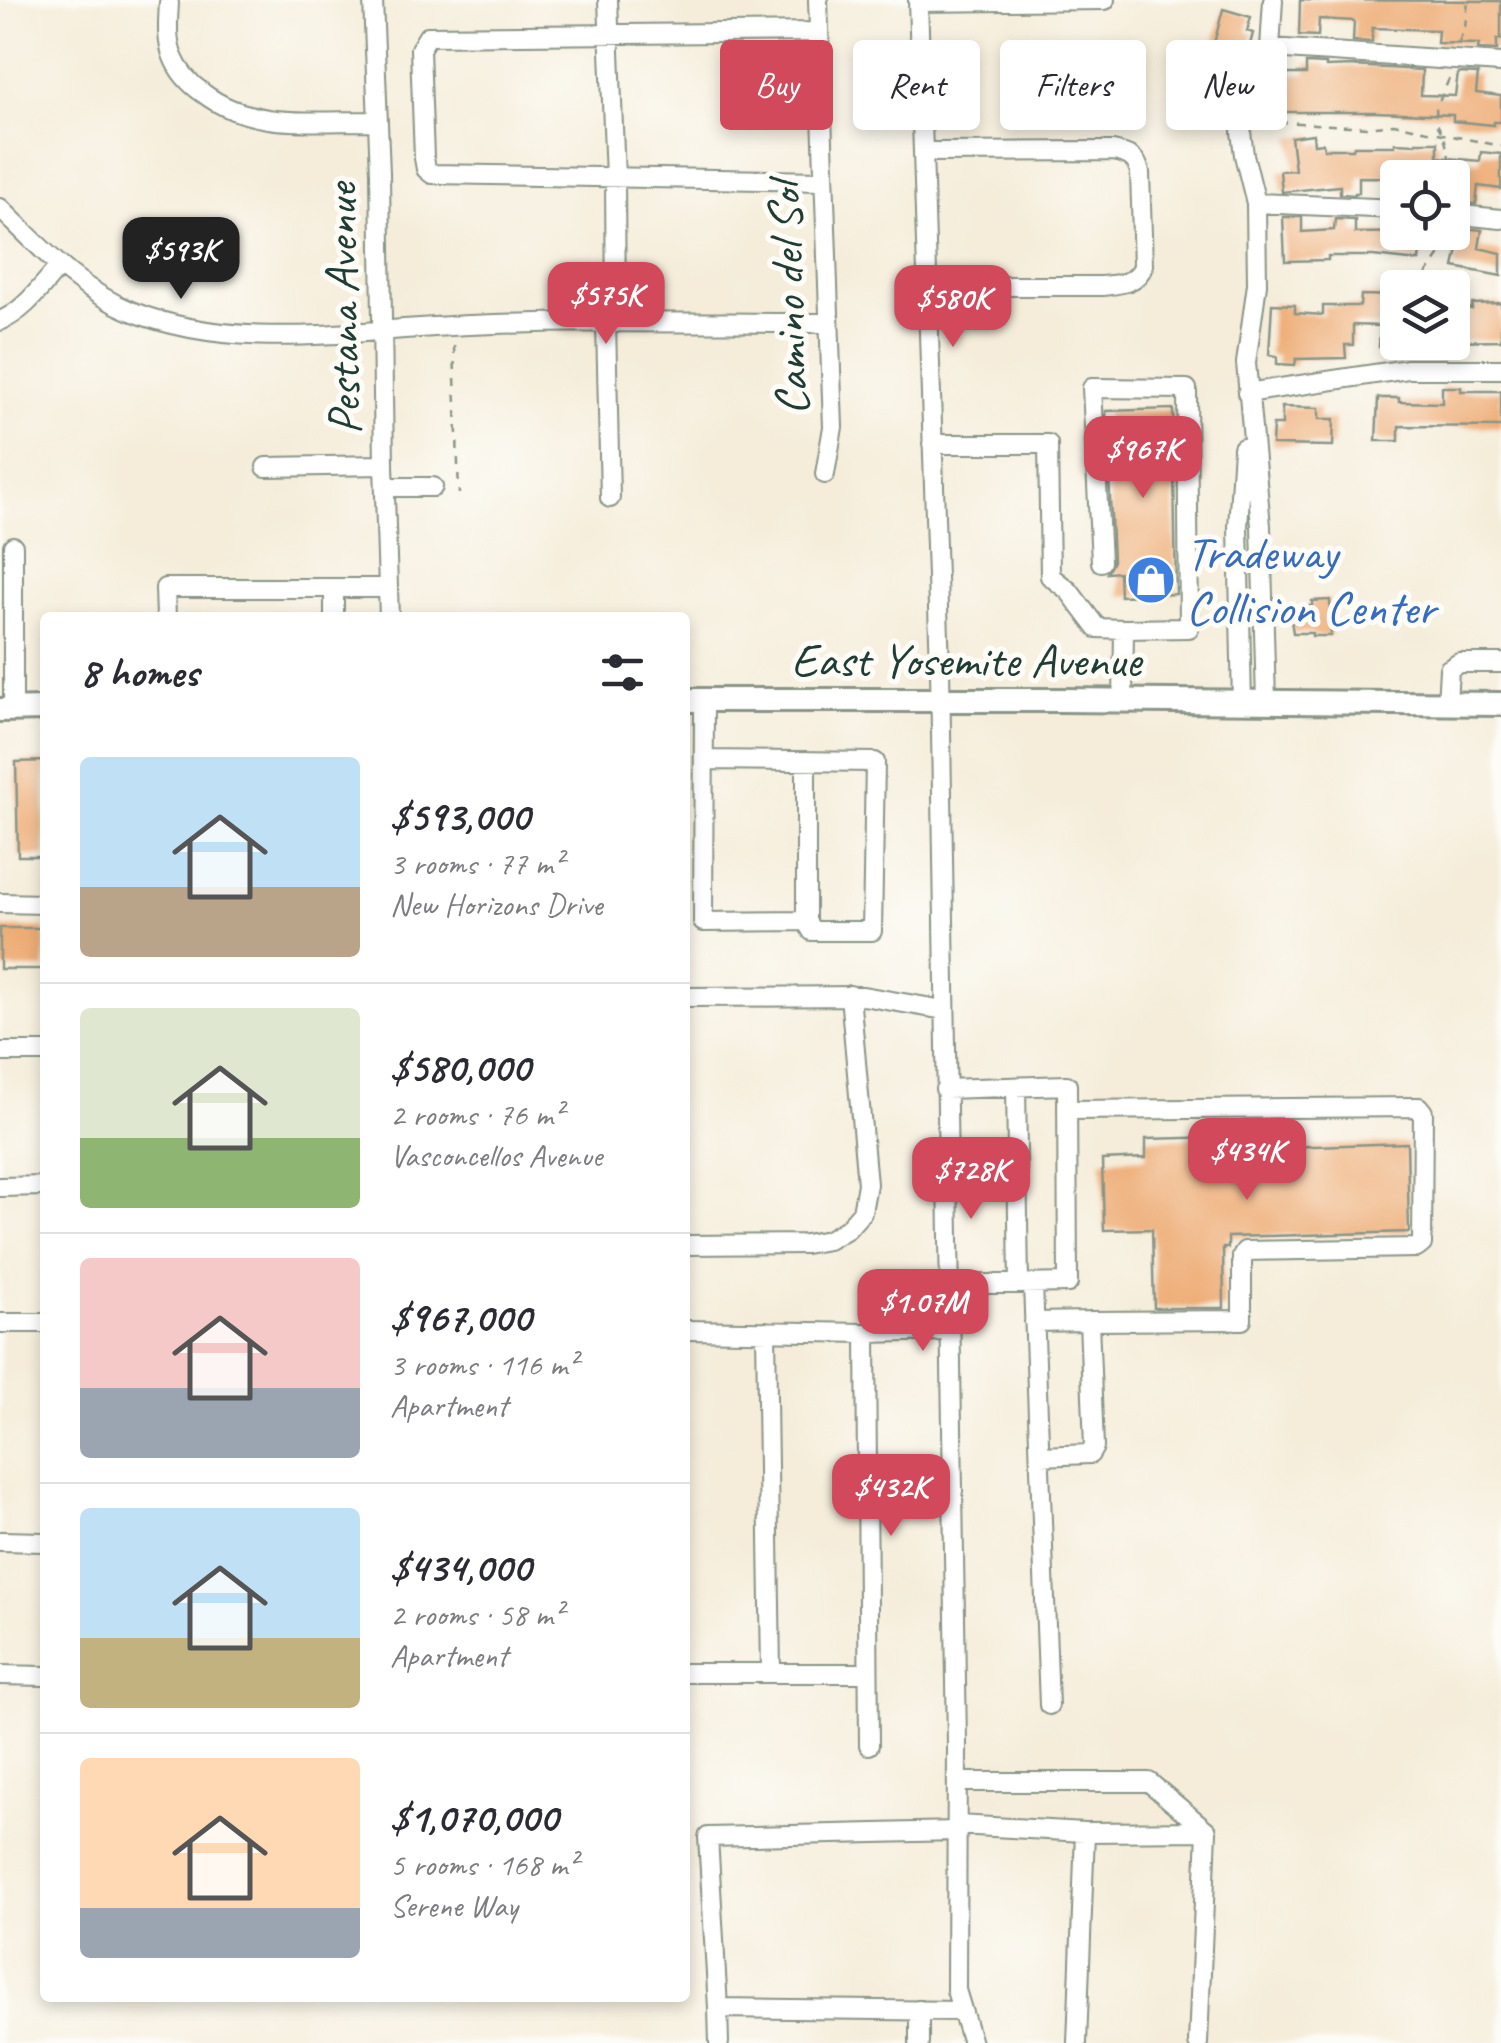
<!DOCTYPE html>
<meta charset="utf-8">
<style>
:root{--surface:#fff;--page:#f2f2f3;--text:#2b2b33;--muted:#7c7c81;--line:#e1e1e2;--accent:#d1495b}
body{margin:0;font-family:Caveat,sans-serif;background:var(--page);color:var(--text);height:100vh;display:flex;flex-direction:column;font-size:38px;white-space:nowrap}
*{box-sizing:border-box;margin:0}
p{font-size:32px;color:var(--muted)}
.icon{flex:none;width:55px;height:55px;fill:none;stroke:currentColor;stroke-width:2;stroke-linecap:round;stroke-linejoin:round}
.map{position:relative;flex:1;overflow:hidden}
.panel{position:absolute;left:40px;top:612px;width:650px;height:1390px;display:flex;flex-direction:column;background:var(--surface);border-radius:10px;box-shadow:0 5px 15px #0003}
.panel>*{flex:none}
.guide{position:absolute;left:720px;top:40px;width:630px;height:90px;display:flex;gap:20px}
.fabs{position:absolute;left:1380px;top:160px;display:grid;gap:20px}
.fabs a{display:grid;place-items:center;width:90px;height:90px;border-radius:10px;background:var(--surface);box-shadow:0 5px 15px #0003;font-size:50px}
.price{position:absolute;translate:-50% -85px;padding:0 22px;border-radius:20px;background:var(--accent);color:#fff;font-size:32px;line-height:65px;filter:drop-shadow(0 2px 5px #0008)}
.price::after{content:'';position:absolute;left:50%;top:60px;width:30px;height:22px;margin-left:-15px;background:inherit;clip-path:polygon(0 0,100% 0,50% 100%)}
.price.on{background:#222;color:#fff}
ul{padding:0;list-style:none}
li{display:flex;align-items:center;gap:30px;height:250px;padding:0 40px}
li+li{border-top:2px solid var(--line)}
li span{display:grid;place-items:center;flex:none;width:280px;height:200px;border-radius:10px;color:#555}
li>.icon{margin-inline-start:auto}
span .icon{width:120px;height:120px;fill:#fffc;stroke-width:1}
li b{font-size:42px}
h2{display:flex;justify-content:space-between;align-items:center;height:120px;padding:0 40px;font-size:42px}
.tag{padding:0 35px;border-radius:10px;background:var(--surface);box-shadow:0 5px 15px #0003;font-size:35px;line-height:90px}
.tag.on{background:var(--accent);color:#fff}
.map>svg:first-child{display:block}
</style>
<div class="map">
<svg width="1501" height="2043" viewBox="0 0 1501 2043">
<rect width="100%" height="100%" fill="#fdfcf7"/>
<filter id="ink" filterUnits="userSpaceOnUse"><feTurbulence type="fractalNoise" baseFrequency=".01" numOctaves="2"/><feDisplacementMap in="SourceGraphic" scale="20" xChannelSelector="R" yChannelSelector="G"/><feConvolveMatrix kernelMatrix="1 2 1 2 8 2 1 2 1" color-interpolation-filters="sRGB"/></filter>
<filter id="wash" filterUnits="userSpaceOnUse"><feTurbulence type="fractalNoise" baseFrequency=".0048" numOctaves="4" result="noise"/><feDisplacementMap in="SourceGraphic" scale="40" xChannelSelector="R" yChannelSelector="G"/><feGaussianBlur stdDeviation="2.25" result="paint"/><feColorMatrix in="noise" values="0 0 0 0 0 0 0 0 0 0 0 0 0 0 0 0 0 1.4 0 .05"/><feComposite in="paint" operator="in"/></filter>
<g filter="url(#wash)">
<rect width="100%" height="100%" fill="#f5edda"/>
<g id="blocks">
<!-- building -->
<path fill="#eeac74" d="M1300 0 1501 1V39H1497V50L1478 49 1479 44 1437 43 1438 30 1372 28V42L1353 41 1354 21 1319 19 1318 36 1299 35Z
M1223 9 1251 17 1247 31 1253 33 1242 76 1220 70 1224 54 1212 51Z
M1306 63 1326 64V67L1353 66 1422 70 1421 95 1455 96 1458 73 1478 74 1476 93 1501 96V122H1494V125L1453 121V115L1375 112H1275V80H1287V74H1306Z
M1313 134 1314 144 1323 143 1324 149H1353L1354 146H1395V143L1416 144V142H1438V157L1480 161 1481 152 1501 154V189L1478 186 1476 204 1455 202 1457 178 1359 177V193H1355V195L1340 194V186L1282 192 1280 171 1295 170 1291 137Z
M1283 217H1302V232L1334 230 1335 219 1355 220V233L1422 232 1419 261 1373 256H1328V260L1285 261Z
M1463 228 1482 230 1479 248 1501 253V276L1454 267Z
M1361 295 1398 296V347H1379L1380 326 1353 325V345H1345L1346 358 1296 359 1295 365 1277 364V356L1269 355 1272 304 1295 305V313L1323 315V306H1360Z
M1501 303V340L1452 341V306L1472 309V304Z
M1442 387H1461V391H1501V427L1399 426V441H1376L1378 398H1399V402L1442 403Z
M1282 407 1319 408V419H1334L1333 446 1272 445 1273 425H1282Z
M1173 409 1176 594 1120 596 1119 572 1107 573 1113 561 1106 411Z
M1330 600 1331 636H1312V633H1293L1289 607 1312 606V601Z
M45 761V856H18L16 762Z
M0 928H45V969H0Z
M1223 1137V1149L1407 1143 1409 1232 1228 1237V1248H1223L1224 1308H1154L1152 1229 1104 1230 1102 1160 1146 1158V1139Z"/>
</g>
</g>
<g filter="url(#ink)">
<use href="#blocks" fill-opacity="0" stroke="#8a9587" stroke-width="2.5"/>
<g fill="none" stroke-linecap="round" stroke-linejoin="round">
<!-- minor casing -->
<g stroke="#8a9587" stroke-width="22">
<path id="minor" d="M373 0 380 173 384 465 389 618
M608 0 615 178 616 323
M818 0 833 427 825 474
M918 0 940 668 957 1744 956 1990 972 2043
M918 2 1105 0
M169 3C168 21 166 40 173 57 179 72 190 84 203 93 252 131 318 120 377 121
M819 32 428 36 420 49 424 158 426 169 432 174 824 181
M1270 48 1501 63
M924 152 1113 151C1128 154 1137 157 1140 173L1143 266C1137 284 1119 284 1102 286H927
M1256 203 1398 209
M0 208C40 247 78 290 131 311 238 354 359 329 470 325 589 320 709 323 828 323
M1452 214 1501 219
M0 321C25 311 42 285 60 266
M606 323 610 498
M1247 393 1408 369H1501
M932 444H1048L1050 576 1069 591 1097 628 1124 629 1123 701
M266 467 384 465
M385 487H433
M13 546V710
M1101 562 1092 388 1187 389 1189 628 1124 629
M166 618 165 588H388
M334 618V588
M704 700 703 922 806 921V761
M1266 702 1261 526 1246 363 1257 284 1256 203 1244 155 1241 132 1251 92 1270 48 1273 0
M1242 703 1238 527 1243 448
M1447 704 1449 669 1459 663H1501
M704 760 875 762 872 931H812L806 921
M0 903 45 904
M685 997 863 996 944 1010
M0 1052H45
M945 1089 1067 1085 1068 1283 1019 1284 1016 1087
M0 1187 45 1186
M685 1245 805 1244 828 1240 847 1229 862 1212 867 1184 850 995
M948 1284H1019
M1033 1284 1049 1705
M1034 1322 1089 1321
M0 1323H45
M685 1330 866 1333 949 1331
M766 1331 771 1673
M866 1333 869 1745
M1040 1456 1090 1454 1094 1447 1089 1321 1242 1320V1256L1245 1251 1417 1248 1422 1244 1423 1112 1419 1107 1067 1110
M0 1541 45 1542
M685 1673H868
M0 1675 45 1676
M957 1782H1149L1207 1831
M957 1825 1085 1832 1077 2043
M1085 1832 1207 1831 1198 2043
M718 2008 708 1837 956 1831
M919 2010V2043
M719 2043 718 2008 962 2011"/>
</g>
<!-- major casing -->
<g stroke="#8a9587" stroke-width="28">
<path id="major" d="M685 700H1060L1501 704
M0 710 45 709"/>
</g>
<!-- path -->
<path stroke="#8a9587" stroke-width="2.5" stroke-dasharray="8 8" stroke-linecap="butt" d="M1459 42 1465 27 1468 0
M1449 79 1436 109 1438 126 1444 136 1452 169 1451 178
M1263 121 1366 127 1394 124 1501 146
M1417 288 1445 247 1450 234
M454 346 459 494"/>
<!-- minor -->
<use href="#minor" stroke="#fff" stroke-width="18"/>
<!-- major -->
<use href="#major" stroke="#fff" stroke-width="22"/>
</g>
</g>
<!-- icons -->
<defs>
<g id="shop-disc" transform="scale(2.5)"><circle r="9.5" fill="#3f7fe0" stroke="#fdfcf7"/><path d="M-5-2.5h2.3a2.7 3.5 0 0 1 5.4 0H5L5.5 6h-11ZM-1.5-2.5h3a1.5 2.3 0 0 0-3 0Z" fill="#fff"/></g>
</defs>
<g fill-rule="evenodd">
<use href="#shop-disc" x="1151" y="580"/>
</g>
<g text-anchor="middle" stroke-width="10" stroke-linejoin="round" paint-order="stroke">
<!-- street labels -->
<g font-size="48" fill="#1f3d34" stroke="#fdfcf7">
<text transform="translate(787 299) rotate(-92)" y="17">Camino del Sol</text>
<text transform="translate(341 309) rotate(-91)" y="17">Pestana Avenue</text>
<text x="966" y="676">East Yosemite Avenue</text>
</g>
<!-- shop labels -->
<g font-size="48" fill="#366cbe" stroke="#fdfcf7" text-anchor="start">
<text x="1186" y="569">Tradeway<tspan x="1186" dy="55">Collision Center</tspan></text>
</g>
</g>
</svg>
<div class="fabs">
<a><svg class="icon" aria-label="locate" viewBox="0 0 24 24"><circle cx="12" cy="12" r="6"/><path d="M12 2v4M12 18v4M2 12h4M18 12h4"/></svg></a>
<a><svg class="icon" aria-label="layers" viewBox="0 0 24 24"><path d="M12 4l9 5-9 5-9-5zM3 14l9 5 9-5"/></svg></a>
</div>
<b class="price on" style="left:181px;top:302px">$593K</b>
<b class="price" style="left:606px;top:347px">$575K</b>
<b class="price" style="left:953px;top:350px">$580K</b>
<b class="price" style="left:1143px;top:501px">$967K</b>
<b class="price" style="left:1247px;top:1203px">$434K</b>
<b class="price" style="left:971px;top:1222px">$728K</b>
<b class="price" style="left:923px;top:1354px">$1.07M</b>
<b class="price" style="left:891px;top:1539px">$432K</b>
<div class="guide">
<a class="tag on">Buy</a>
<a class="tag">Rent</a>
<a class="tag">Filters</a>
<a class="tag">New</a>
</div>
<section class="panel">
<h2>8 homes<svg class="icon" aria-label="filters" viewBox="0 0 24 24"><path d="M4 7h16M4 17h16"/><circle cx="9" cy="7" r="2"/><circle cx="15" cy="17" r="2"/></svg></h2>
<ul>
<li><span style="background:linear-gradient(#bfe0f5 65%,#b9a48a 0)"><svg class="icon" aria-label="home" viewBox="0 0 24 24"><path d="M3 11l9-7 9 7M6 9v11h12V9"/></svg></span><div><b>$593,000</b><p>3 rooms · 77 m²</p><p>New Horizons Drive</p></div></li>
<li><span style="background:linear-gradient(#dfe7d0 65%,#8fb573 0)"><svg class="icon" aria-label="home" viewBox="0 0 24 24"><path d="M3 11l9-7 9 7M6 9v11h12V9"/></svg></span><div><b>$580,000</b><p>2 rooms · 76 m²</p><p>Vasconcellos Avenue</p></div></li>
<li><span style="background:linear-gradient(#f6c9c9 65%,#9aa5b1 0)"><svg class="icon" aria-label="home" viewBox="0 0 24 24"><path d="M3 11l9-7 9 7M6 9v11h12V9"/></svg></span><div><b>$967,000</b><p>3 rooms · 116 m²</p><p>Apartment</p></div></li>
<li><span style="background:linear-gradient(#bfe0f5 65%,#c2b280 0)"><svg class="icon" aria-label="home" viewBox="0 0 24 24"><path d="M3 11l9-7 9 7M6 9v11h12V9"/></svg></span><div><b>$434,000</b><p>2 rooms · 58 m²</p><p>Apartment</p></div></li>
<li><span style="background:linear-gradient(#ffd9b3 75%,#9aa5b1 0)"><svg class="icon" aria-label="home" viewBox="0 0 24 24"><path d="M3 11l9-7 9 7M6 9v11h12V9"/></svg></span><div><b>$1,070,000</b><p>5 rooms · 168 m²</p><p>Serene Way</p></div></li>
</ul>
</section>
</div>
